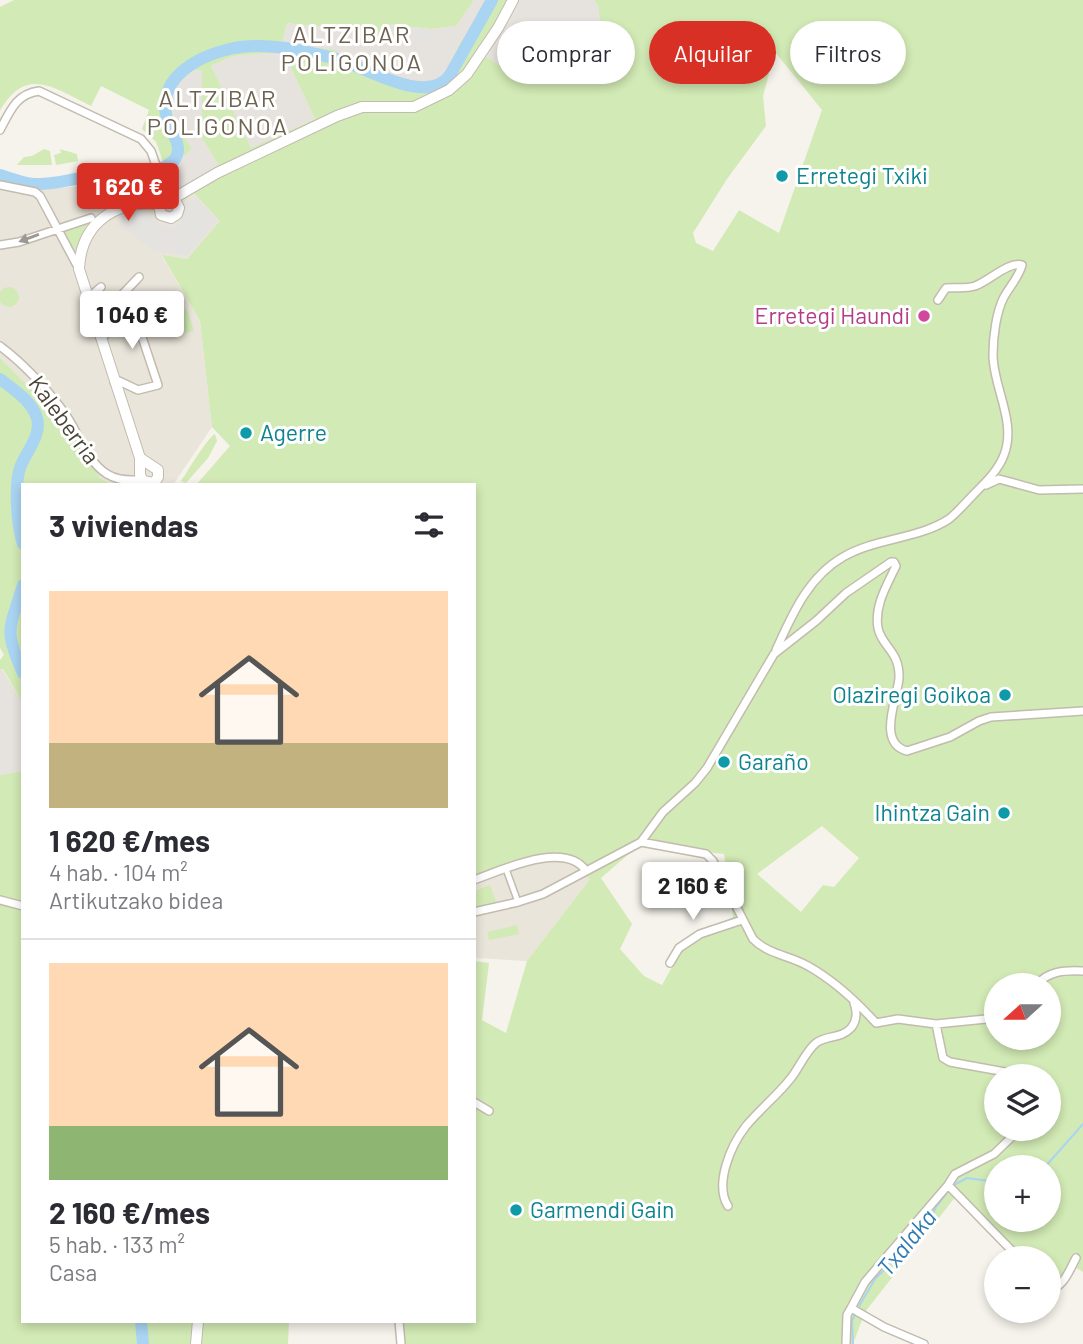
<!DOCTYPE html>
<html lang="es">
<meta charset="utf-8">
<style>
:root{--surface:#fff;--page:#f7f7f7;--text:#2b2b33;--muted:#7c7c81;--line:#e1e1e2;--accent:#d93025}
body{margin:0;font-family:Barlow,sans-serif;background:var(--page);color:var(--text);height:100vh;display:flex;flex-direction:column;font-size:26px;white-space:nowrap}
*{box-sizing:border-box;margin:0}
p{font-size:23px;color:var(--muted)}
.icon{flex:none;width:38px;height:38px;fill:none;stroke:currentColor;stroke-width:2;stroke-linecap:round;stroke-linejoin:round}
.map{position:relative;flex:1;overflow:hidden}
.panel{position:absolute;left:21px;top:483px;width:455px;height:840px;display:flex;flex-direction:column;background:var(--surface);border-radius:0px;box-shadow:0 4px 10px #0003}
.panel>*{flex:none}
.top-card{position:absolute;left:497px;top:21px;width:480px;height:63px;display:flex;gap:14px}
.needle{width:46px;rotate:249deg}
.fabs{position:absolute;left:984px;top:973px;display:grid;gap:14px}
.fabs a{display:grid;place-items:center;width:77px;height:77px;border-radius:50%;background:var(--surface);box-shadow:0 4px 10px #0003;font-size:35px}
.price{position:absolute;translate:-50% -60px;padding:0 16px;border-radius:7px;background:#fff;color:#222;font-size:23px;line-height:46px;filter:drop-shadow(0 2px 4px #0008)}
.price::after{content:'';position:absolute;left:50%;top:42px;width:21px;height:16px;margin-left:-10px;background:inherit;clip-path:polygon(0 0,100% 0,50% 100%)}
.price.current{background:var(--accent);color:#fff}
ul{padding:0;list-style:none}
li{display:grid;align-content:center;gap:14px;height:371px;padding:0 28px}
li+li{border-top:2px solid var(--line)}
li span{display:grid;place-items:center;height:217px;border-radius:0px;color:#555}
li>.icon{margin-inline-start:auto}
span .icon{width:126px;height:126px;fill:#fffc;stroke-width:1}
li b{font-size:30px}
h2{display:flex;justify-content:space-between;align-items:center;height:84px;padding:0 28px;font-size:30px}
.tag{padding:0 24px;border-radius:32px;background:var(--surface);box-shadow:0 4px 10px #0003;font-size:24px;line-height:63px}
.tag.current{background:var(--accent);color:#fff}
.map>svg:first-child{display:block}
</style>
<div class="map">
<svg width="1083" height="1344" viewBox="0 0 1083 1344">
<rect width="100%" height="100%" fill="#f6f3ec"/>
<!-- residential -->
<path fill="#eae5da" d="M149 179 156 198 185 200 194 193 221 221 187 259 162 256 200 321 212 427 173 485H114L100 478 71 428 0 358V183L39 190Z
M557 852 590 879 527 961 474 958V878Z"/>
<!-- industrial -->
<path fill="#e6e2dd" d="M474 0H487L481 17 460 43 448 70 435 82 411 81 379 72 342 57 286 58 315 119 251 149 211 66 233 56 280 52 287 23 382 34 387 24 430 29 456 26Z
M510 0H594L598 5 601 19 593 36 557 62 522 70 504 69 483 55Z
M202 70V138L218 164 194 184 174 193 168 176 177 162 192 149 175 123 171 106 173 84 184 71Z
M0 669H2L23 704V771L0 775Z"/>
<!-- green -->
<path fill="#d2eab5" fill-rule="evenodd" d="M14 0H474L456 26 430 29 387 24 382 34 287 23 280 52 233 56 211 66 251 148 315 119 286 58 291 45 335 50 342 57 379 72 411 81 435 82 448 70 460 43 481 17 487 0H510L483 55 504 68 522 70 557 62 593 36 600 19 598 5 594 0H1083V1272L1070 1264 1057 1285 1048 1287V1258H1017L956 1196 865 1312 853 1344H398L397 1321H474V961L489 963 482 1020 506 1033 527 961 590 879 557 852 474 878V485H196L230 446 212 427 200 321 162 255 187 259 220 221 194 193 185 200 174 193 194 184 218 164 202 138V70L184 71C159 101 174 121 192 149L177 162 168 176 156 142 142 129 149 110 101 86 91 106C54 88 26 65 0 111V7ZM775 52 822 110 779 233 739 210 713 251 696 243 693 233 727 179 766 126 763 96ZM822 826 859 858 834 887 823 885 801 912 757 874ZM638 846 724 854 733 917 688 938 662 985 644 976 620 949 632 924 601 878ZM996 985H1048V1038H996ZM996 1076H1048V1129H996ZM996 1167H1048V1220H996Z
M44 149 50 151 52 165H17L24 157 32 156Z
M60 149 77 154 78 161 56 165 54 155 61 153Z
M89 220 76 249 72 250 63 232 66 227Z
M-1 297a10 10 0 1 1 20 0a10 10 0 1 1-20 0Z
M187 309 194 331 183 334 176 312Z
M0 358 71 428 100 478 114 485H23V704L3 669H0V660L4 655 0 648Z
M215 434 217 441 208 458 186 483 181 481C188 471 207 438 215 434Z
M23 771V1321H289L288 1344H0V775Z
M490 885 497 904 475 909 474 891Z
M517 925 519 934 489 940 487 932Z"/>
<!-- parking -->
<path fill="#e5e3e0" d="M389 26 435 32V43L384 39Z
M197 199 218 221 187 256 153 251 120 225 119 217 139 210 144 212 159 223 171 228 180 223 186 202Z"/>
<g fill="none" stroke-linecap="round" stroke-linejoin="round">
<!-- stream -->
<path stroke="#a9d4f2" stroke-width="2" d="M1045 1167 1083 1124
M954 1185 967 1178 996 1182
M858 1308 875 1279 887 1267 898 1251 930 1222 936 1207 950 1189
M853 1344 852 1321 856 1313"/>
<!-- river -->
<path stroke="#a9d4f2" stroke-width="12" d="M0 175C11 178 24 184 36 184 53 185 71 179 88 177 108 175 128 175 146 172 157 171 174 165 177 155 181 144 172 134 169 125 152 79 197 56 234 48 266 42 301 50 333 58 363 65 427 108 450 75L492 0
M0 379C13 389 32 401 37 418 42 436 25 453 20 468 14 487 17 525 23 544
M23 585C10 629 3 628 23 673
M141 1321 143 1344"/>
<!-- pedestrian casing -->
<g stroke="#c2bbae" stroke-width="8">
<path id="pedestrian" d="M506 869 518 902"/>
</g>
<!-- minor casing -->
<g stroke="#c2bbae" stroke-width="10">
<path id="minor" d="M0 130C10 111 16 94 39 91L141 139 151 151 167 197
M0 185 35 192 40 196 79 269
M0 245 19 242 91 218
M101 287 93 294 102 317
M95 323 139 277
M100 337 105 335 114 316 130 301 158 385 138 390 119 381 114 382
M0 346C24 364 46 388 64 412 78 431 86 461 107 474 120 482 130 479 143 481
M986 485 999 479 1039 490 1083 489
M776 650C792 615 808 577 843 557 875 538 919 539 949 519 958 512 967 501 975 493 986 482 999 469 1004 455 1017 422 993 387 993 355 993 338 996 312 1004 297 1010 286 1019 277 1022 265 1009 261 989 281 975 286 965 289 956 287 946 288L938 300
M641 842 706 854 713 861 753 939C769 955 789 955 808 966 833 980 857 1002 876 1023L898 1019 936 1024 996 1018
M474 880C502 870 565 840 586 871
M0 900 23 906
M474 912 518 902 543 894 641 842 663 812 695 783 707 768 774 654 816 621 846 593 891 562H894L896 566C887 585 874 606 878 628 881 646 900 651 899 678 898 697 876 743 907 751L950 737 979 721 991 717 1083 711
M670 963 679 948 700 934 742 920
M1036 985C1049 971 1064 970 1083 971
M936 1024 943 1058 950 1062 1028 1076
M1048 1086V1095
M474 1102 489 1111
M728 1206C714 1184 731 1145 746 1126 760 1109 778 1095 791 1078 799 1068 806 1051 816 1043 826 1035 841 1039 851 1028 857 1021 857 1011 854 1003
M1019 1258 948 1185 955 1174 994 1154 1020 1129
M1048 1291C1064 1287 1069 1271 1076 1258
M851 1308 865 1282 948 1185
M399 1321 401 1344
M846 1344 847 1315 851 1308 884 1327 924 1344"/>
</g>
<!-- tertiary casing -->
<g stroke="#c2bbae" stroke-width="12">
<path id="tertiary" d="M159 204 164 198H174L217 173 337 116 362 107H414L449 90 467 74 498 28 513 0
M159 204 161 215 171 218 177 214 179 208 174 198
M140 458 158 470V477L153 485
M153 483 143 481 140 475V458L79 269C81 223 115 200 159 204
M196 1344 198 1321"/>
</g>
<!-- pedestrian -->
<use href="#pedestrian" stroke="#fff" stroke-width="5"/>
<!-- minor -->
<use href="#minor" stroke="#fff" stroke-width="7"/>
<!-- tertiary -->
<use href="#tertiary" stroke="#fff" stroke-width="10"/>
</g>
<!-- one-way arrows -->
<defs><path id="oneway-solid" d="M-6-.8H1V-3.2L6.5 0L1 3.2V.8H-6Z" transform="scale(1.75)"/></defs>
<use fill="#9c9892" href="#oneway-solid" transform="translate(29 238) rotate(160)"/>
<!-- markers -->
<g fill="#0f9aa8" stroke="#fff" stroke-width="2.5">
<circle cx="782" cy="176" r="7"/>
<circle cx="246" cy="433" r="7"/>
<circle cx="1005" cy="695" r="7"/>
<circle cx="724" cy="762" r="7"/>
<circle cx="1004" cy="813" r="7"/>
<circle cx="516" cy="1210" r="7"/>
</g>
<circle fill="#d1479c" stroke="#fff" stroke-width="2.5" cx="924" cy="316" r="7"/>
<g text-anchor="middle" stroke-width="6" stroke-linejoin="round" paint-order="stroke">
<!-- culture labels -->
<g font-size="23" fill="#0d838f" stroke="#fff" text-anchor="start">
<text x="796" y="184">Erretegi Txiki</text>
<text x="260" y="441">Agerre</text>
<text x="991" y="703" text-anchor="end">Olaziregi Goikoa</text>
<text x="738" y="770">Garaño</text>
<text x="990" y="821" text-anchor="end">Ihintza Gain</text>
<text x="530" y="1218">Garmendi Gain</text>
</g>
<!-- hotel labels -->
<g font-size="23" fill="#b23c85" stroke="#fff" text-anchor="end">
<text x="910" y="324">Erretegi Haundi</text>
</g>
<!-- street labels -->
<g font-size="23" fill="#4b4439" stroke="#fff">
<text transform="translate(64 420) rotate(54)" y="8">Kaleberria</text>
</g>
<!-- neighbourhood labels -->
<g font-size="24" letter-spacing="2" fill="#6e6250" stroke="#fff">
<text x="352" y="43">ALTZIBAR<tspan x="352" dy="28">POLIGONOA</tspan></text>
<text x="218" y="107">ALTZIBAR<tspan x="218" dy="28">POLIGONOA</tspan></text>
</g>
<!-- water labels -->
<g font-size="24" font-style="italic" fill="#2e7ab2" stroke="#fff">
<text transform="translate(907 1243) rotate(-51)" y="8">Txalaka</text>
</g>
</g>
</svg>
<div class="fabs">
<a><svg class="needle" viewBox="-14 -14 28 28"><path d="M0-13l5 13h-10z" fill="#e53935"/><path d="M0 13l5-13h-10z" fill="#7c7c81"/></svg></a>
<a><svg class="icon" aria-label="layers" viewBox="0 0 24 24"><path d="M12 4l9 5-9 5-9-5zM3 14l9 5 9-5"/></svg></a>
<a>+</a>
<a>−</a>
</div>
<b class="price current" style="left:128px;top:223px">1 620 €</b>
<b class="price" style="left:132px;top:351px">1 040 €</b>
<b class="price" style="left:693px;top:922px">2 160 €</b>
<div class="top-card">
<a class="tag">Comprar</a>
<a class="tag current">Alquilar</a>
<a class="tag">Filtros</a>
</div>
<section class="panel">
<h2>3 viviendas<svg class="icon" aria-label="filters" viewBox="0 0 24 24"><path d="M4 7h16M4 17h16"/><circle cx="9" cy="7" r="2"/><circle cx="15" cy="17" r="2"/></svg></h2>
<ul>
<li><span style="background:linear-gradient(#ffd9b3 70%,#c2b280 0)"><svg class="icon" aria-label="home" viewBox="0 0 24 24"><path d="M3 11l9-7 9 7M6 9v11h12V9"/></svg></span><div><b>1 620 €/mes</b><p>4 hab. · 104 m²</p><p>Artikutzako bidea</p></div></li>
<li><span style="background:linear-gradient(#ffd9b3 75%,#8fb573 0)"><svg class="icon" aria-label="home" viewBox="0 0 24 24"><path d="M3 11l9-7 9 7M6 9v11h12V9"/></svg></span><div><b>2 160 €/mes</b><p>5 hab. · 133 m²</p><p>Casa</p></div></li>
</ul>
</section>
</div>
